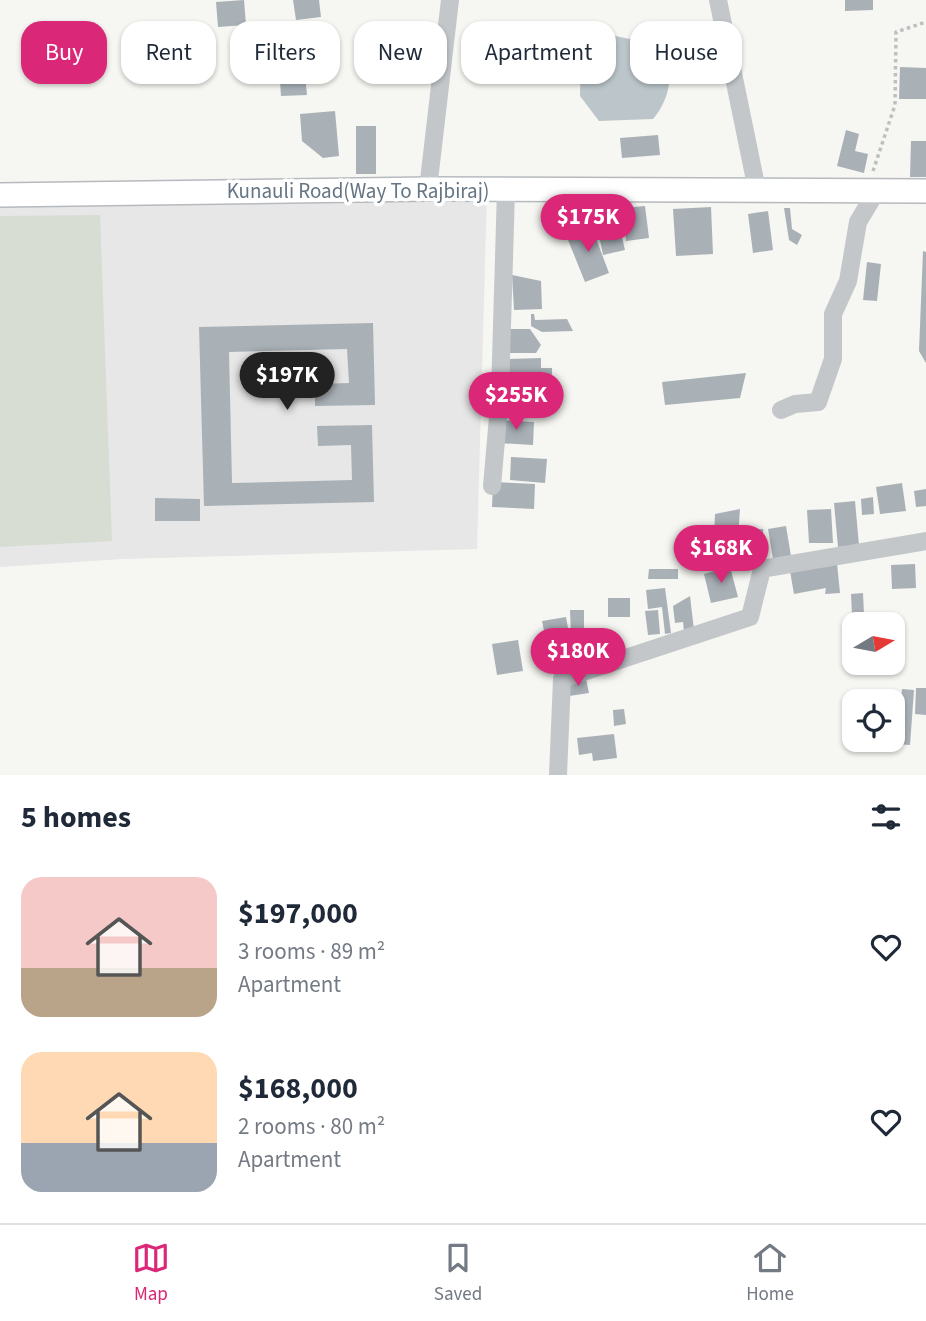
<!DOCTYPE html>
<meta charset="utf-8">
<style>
:root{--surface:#fff;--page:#f2f2f3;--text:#1f2937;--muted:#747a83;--line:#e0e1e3;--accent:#db2777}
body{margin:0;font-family:"Source Sans 3",sans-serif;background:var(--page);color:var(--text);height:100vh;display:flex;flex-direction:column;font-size:26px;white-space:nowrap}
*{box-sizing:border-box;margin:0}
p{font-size:23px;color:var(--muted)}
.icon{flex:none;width:38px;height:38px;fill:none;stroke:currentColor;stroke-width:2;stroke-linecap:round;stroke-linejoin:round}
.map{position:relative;height:775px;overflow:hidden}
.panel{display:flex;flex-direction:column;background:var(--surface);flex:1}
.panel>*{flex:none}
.banner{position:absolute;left:21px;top:21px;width:886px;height:63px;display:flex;gap:14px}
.needle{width:46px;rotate:80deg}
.buttons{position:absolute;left:842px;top:612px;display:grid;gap:14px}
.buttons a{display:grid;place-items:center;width:63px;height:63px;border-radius:14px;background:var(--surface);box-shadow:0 2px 5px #0004;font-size:35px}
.price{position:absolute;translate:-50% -60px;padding:0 16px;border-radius:24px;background:var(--accent);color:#fff;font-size:23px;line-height:46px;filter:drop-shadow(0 2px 4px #0008)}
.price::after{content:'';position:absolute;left:50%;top:42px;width:21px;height:16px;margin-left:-10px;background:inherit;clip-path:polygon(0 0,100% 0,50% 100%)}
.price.selected{background:#222;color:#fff}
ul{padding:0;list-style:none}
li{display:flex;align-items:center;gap:21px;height:175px;padding:0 21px}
li span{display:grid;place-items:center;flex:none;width:196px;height:140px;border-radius:21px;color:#555}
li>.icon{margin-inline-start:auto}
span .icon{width:84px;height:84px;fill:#fffc;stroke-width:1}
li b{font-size:30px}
h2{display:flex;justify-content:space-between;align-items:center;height:84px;padding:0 21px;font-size:30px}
.pill{padding:0 24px;border-radius:21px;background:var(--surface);box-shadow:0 2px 5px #0004;font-size:24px;line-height:63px}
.pill.selected{background:var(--accent);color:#fff}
.menu{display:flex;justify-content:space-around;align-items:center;height:98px;border-top:2px solid var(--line);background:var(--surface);font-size:19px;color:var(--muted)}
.menu a{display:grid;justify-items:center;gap:4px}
.menu .selected{color:var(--accent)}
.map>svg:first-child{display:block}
</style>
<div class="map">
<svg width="926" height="775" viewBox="0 0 926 775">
<rect width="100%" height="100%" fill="#f6f6f2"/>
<!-- built -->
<path fill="#e6e7e6" d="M487 190 477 549 122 559 0 567V195Z"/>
<!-- green -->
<path fill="#d7ddd3" d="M100 215 112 541 0 547V216Z"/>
<!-- water -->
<path fill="#bcc6ca" d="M596 32 659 45C675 69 672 96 653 119L599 121 580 96 581 44Z"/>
<!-- building -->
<path fill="#a9b1b7" d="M244 0 246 25 218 27 216 2Z
M293 0H319L321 17 296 20Z
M845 0H873V10L845 11Z
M372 30 376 49 361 52 358 32Z
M304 64 307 95 281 96 279 66Z
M900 67 926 68V99H899Z
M335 111 339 156 323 158 302 141 300 114Z
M356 126H376V174H356Z
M846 130 859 134 855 151 868 154 864 173 837 166Z
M658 135 660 155 622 158 620 138Z
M911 141H926V177H910Z
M645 206 649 238 626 241 623 208Z
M711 207 713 254 676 256 673 209Z
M784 208H790L792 229 802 235 797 245 789 240Z
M768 211 773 250 753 253 748 214Z
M617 216 625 250 603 255 596 220Z
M591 225 609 273 585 282 566 235Z
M923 251 926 252V363L919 351Z
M867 262 881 264 877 301 863 300Z
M512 275 541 281 542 309 514 310Z
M531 314H534L535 320 567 319 573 331 542 332 531 326Z
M373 323 375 405 315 406V384L349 383 347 349 229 352 232 483 352 480 351 445 318 446 317 426 372 425 374 502 204 506 199 327Z
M507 329H530L541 345 536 353H508Z
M541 358V368H552V378L506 383V359Z
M746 373 740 398 665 405 662 382Z
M498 420 534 422 533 445 497 443Z
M511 457 547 459 545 483 510 480Z
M493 482 535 484 534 509 492 507Z
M902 483 906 511 880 514 876 487Z
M926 489V506L916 507 914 491Z
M873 497 874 514 862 515 861 499Z
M155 498 200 499V521H155Z
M855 501 859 545 838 547 834 503Z
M740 509 738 538 714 536 715 514Z
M831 509 833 543H809L807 510Z
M786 526 791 556 773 559 768 529Z
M763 529 765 562 742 563 740 530Z
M837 563 840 593 825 594 826 588 794 594 790 571Z
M915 564 916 588 892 589 891 565Z
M730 567 738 597 711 603 704 574Z
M649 569H678V579H648Z
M665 588 671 633 665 634 662 607 648 609 646 590Z
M863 593 864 614 852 615 851 594Z
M690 596 694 630 684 631 683 622 675 623 673 606Z
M608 598H630V617H608Z
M570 610H584V635H571Z
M658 610 660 634 648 635 645 611Z
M566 617 574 660 551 665 542 621Z
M518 640 523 671 497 675 492 644Z
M586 679 589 693 569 696 567 683Z
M916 688H926V715L915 714Z
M902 689 914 690 910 745 897 744Z
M624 709 626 724 614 726 613 710Z
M614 734 617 758 593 761 592 753 579 755 577 738Z"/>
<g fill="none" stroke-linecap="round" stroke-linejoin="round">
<!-- major casing -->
<g stroke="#b6babe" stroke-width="26">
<path id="major" d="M0 195 428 189 926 191"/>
</g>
<!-- path -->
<path stroke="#bdbfc1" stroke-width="3.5" stroke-dasharray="3.5 3.5" stroke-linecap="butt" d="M873 171 895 105 896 32 926 22"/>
<!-- minor -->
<path stroke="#c3c7ca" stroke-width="18" d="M718 0 757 190
M428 189 450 0
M781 410 795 404 818 402 833 359V314L848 281 858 222 876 192
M492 486 500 394 506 190
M558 775 562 679 750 617 762 569 926 541"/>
<!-- major -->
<use href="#major" stroke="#fff" stroke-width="23"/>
</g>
<g text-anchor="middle" stroke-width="7" stroke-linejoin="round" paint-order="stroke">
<!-- street labels -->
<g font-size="21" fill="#657583" stroke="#fff">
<text x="358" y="198">Kunauli Road(Way To Rajbiraj)</text>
</g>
</g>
</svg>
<div class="buttons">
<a><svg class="needle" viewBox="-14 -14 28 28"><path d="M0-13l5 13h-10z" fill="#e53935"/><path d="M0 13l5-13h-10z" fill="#747a83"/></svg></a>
<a><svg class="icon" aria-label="locate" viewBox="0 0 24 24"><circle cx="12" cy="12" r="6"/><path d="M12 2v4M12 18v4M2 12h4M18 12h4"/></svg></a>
</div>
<b class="price" style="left:588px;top:254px">$175K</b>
<b class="price selected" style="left:287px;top:412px">$197K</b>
<b class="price" style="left:516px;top:432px">$255K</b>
<b class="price" style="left:721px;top:585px">$168K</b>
<b class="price" style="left:578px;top:688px">$180K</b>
<div class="banner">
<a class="pill selected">Buy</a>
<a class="pill">Rent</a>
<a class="pill">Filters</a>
<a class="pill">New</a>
<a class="pill">Apartment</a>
<a class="pill">House</a>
</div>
</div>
<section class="panel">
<h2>5 homes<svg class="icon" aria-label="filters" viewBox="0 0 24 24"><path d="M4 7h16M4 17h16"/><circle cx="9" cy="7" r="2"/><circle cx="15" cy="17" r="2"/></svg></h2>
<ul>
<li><span style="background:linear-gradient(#f6c9c9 65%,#b9a48a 0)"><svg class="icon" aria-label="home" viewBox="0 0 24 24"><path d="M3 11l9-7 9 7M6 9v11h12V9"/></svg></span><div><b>$197,000</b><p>3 rooms · 89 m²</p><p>Apartment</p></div><svg class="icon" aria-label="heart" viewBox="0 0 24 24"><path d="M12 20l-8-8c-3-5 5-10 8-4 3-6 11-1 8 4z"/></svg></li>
<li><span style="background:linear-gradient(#ffd9b3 65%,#9aa5b1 0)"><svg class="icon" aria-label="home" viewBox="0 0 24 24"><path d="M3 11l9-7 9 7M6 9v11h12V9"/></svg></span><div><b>$168,000</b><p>2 rooms · 80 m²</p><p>Apartment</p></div><svg class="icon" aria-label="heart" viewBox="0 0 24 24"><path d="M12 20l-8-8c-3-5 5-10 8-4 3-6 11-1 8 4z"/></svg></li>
</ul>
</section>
<nav class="menu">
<a class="selected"><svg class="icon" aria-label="map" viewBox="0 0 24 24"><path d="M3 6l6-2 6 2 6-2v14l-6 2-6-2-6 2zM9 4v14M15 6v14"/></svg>Map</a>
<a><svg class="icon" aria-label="saved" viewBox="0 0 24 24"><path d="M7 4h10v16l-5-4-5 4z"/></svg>Saved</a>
<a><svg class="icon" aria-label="home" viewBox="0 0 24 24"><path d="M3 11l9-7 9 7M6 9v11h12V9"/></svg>Home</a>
</nav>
